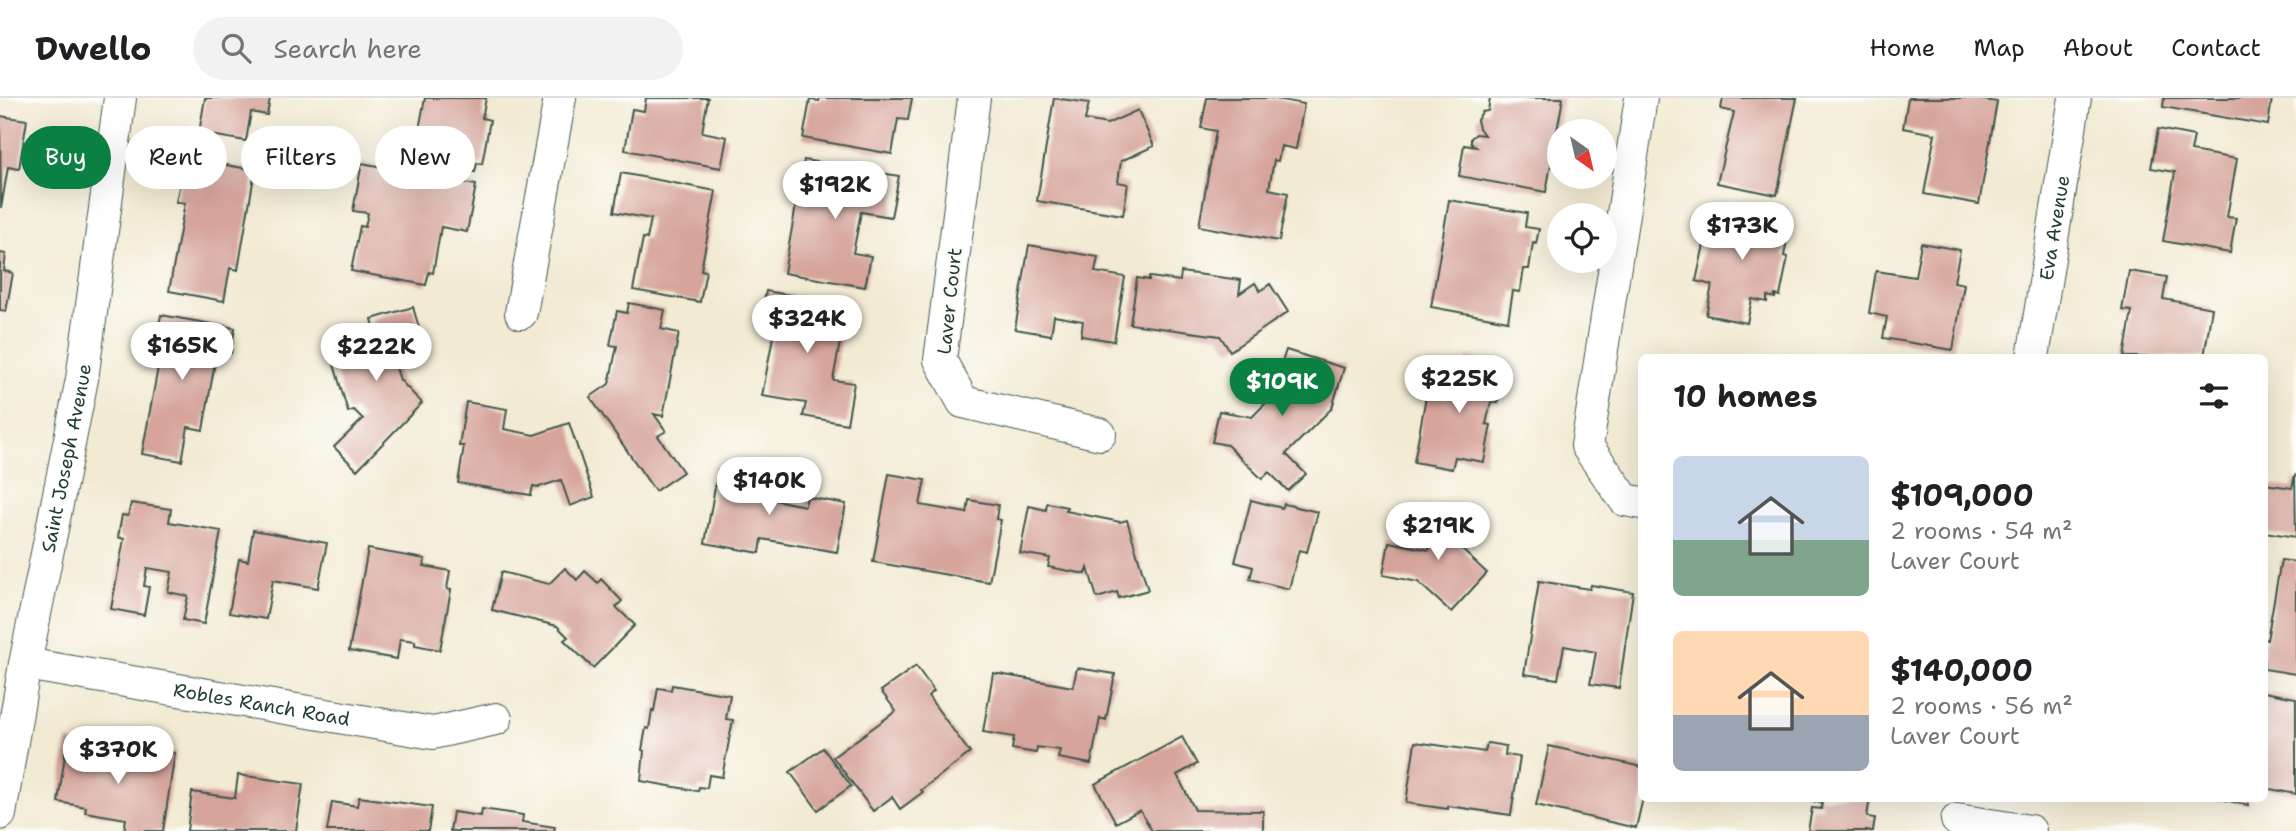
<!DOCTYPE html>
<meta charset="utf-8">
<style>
:root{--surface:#fff;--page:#f2f2f2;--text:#202124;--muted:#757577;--line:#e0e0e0;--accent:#0b8043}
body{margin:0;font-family:"Shantell Sans",sans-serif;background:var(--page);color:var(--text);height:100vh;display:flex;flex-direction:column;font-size:26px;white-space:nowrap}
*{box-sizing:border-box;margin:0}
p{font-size:23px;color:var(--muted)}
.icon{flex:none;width:38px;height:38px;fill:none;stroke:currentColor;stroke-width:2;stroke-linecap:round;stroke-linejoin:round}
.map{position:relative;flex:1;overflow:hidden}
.drawer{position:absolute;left:1638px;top:256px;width:630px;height:448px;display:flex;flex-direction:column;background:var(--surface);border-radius:10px;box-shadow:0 7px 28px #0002}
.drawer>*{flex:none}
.hud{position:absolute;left:21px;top:28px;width:665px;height:63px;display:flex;gap:14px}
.needle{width:46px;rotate:146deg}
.fabs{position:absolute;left:1547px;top:21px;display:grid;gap:14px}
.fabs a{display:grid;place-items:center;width:70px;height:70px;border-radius:50%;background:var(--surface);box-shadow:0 7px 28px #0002;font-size:35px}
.price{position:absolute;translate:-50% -60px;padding:0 16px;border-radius:24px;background:#fff;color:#222;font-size:23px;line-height:46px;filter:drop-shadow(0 2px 4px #0008)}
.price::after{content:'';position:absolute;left:50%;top:42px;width:21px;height:16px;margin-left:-10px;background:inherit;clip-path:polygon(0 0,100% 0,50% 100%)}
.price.active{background:var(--accent);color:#fff}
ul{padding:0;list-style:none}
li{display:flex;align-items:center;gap:21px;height:175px;padding:0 35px}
li span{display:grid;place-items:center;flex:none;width:196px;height:140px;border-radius:10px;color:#555}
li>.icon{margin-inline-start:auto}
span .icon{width:84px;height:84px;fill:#fffc;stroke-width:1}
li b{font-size:30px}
h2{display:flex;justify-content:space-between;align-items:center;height:84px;padding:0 35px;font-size:30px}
.chip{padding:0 24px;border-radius:32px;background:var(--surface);box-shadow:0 7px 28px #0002;font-size:24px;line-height:63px}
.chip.active{background:var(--accent);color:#fff}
header{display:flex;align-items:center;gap:42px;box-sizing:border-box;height:98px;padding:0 35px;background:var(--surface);border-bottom:2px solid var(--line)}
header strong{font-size:33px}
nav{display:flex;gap:38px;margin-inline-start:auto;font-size:24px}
.search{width:490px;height:63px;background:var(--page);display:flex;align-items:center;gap:18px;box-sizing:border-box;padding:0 24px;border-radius:38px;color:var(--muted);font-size:26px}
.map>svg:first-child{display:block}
</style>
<header>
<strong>Dwello</strong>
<div class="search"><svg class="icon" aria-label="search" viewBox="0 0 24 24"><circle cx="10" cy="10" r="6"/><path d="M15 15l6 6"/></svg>Search here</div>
<nav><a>Home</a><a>Map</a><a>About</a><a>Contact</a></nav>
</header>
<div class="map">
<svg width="2296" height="733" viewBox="0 0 2296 733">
<rect width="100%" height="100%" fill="#fdfcf7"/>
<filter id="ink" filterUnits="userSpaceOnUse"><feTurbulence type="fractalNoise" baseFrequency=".0143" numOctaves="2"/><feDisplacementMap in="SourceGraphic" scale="14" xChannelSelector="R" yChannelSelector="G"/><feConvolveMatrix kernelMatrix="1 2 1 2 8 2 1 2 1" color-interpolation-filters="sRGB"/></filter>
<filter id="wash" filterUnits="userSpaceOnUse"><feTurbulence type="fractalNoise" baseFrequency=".00686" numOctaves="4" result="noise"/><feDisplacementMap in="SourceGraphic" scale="28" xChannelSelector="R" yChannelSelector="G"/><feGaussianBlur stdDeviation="1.57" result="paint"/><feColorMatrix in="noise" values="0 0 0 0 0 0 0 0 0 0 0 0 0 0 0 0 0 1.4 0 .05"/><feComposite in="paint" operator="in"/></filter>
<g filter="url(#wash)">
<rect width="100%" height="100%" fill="#f2ead3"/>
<g id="blocks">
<!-- building -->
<path fill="#d6a49b" d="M205 0H270L267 17 251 14 246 43 199 35Z
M425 0H486L482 20 490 22 482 66 477 65 475 74 428 66 430 56 415 53Z
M646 0H708L702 34 727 39 721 70 625 52 632 11 644 13Z
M820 0H912L908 22 898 21 892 56 803 40 810 2 819 3Z
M1054 0 1089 5 1085 22 1107 26 1138 12 1154 48 1121 63 1118 84 1128 86 1123 117 1037 103Z
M1207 0H1271L1304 6 1296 51 1281 48 1278 63 1274 62 1269 91 1288 95 1279 143 1199 128 1216 33 1201 30Z
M1490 0H1563L1546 94 1459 78 1464 47 1476 49 1471 45V40L1476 36 1484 37 1479 30 1477 22 1482 14 1488 13Z
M1723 0H1797L1777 97 1717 85 1734 14 1721 11Z
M1908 0H1971L1997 4 1979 106 1924 96 1935 36 1903 30Z
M2164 0H2272L2268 27 2163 9Z
M0 18 27 22 19 71 8 69 1 110Z
M2158 31 2194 38 2191 53 2237 61 2227 119 2236 120 2230 155 2163 143 2175 74 2151 70Z
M185 60 255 72 238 172 230 170 224 203 169 193 185 105 176 104Z
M804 62 899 78 891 119 861 114 853 155 871 158 865 189 784 175Z
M362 65 476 87 467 134 441 129 433 175 429 174 426 187 351 173 360 128 365 129 368 115 353 113Z
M621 75 716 93 701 172 706 173 700 204 633 192 643 140 647 141 651 121 614 114Z
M1449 102 1527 115 1525 129 1539 131 1536 146 1533 145 1529 171H1524L1520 194 1513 193 1508 223 1431 209Z
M1717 107 1769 118 1768 127 1789 131 1784 158 1788 159 1780 198 1775 197V200L1767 198V204L1752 201 1747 225 1706 217 1712 187 1696 183 1709 124 1713 125Z
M1921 145 1960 152 1954 184 1964 186 1953 252 1883 240 1887 219 1869 215 1876 173 1915 179Z
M1029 147 1098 159 1095 174 1125 179 1114 243 1081 238 1083 223 1054 218 1051 237 1015 231Z
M0 155 6 156 4 173 13 175 6 213 0 212Z
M2129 173 2167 179 2163 201 2212 210 2204 259H2124L2132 213 2122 212Z
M1181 174 1241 182 1239 196 1255 185 1260 193 1270 186 1288 214 1230 253 1220 238 1130 226 1137 180 1149 182V179L1180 183Z
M766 193 847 207 833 282 854 285 847 326 803 318 806 305 762 298 775 228 760 225Z
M629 205 665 212 661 231 679 235 663 318 654 316 666 333 658 338 683 374 655 393 590 299 609 286 617 248 610 247 617 213 627 215Z
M413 209 424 247 392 257 400 282 422 305 357 372 334 349 363 321 354 312 348 314 328 246 375 232 372 221Z
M161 217 235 230 231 255 217 253 203 332 188 329 182 363 142 356 159 264 153 263Z
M1286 252 1344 270 1332 310 1286 356 1306 376 1288 393 1269 374 1262 381 1227 347 1212 344 1219 313 1252 319 1278 293 1273 292Z
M1467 259 1505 266 1498 305 1491 304 1486 326 1491 327 1484 364 1455 359 1452 371 1414 364 1429 282 1447 285 1448 280 1463 283Z
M466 304 507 311 504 331 534 337 569 325 594 399 570 408 561 382 539 389 533 388 531 397 458 385 464 348H459Z
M718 372 773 382 769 401 805 408 807 399 846 406 837 454 762 441 760 455 705 445Z
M889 376 925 382 920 407 967 415 969 402 998 407 996 421 1001 422 989 484 873 464Z
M2295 376 2296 439 2264 434V386L2292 390Z
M1251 402 1282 410 1284 406 1318 414 1307 454 1299 452 1289 491 1250 481 1253 469 1235 464Z
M131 405 171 411 169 424 221 433 204 526 183 522 188 498 168 494 172 474 147 470 144 488 149 489 144 517 111 511 124 441 118 439 122 417 128 418Z
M1047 405 1067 409 1066 413 1120 424 1127 422 1148 492 1119 500 1117 494 1097 500 1088 470 1086 476 1048 469 1050 460 1020 455 1029 408 1046 412Z
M1438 410 1465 415 1458 448 1487 475 1451 514 1418 484 1383 477 1389 444 1429 452Z
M253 432 327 445 318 490 273 482 266 521 229 515 239 461 248 463Z
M368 451 425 461 424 468 450 473 447 491 451 492 440 552 415 547V543L400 541 397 561 349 553Z
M2281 462 2296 464V576L2264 571V541L2267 542Z
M565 470 577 482 585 473 598 485 601 481 622 503 616 509 635 527 593 570 564 542 568 539 557 528 492 512 501 474 549 486Z
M1539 483 1590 491 1591 487 1633 494 1619 590 1590 586 1596 554 1564 548 1558 581 1524 576Z
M916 568 934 593 928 598 970 655 921 692 923 694 900 711 892 699 873 713 833 659 896 613 881 593Z
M1077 570 1115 576 1106 622 1100 620 1091 666 1058 660 1060 652 1037 649 1036 655 1012 651 1014 639 983 634 993 575 1073 589Z
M672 587 730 597 726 621 733 622 722 679 709 677 707 690 699 689 698 693 641 683 644 653 642 652 646 630 649 631 652 612 654 613 658 590 671 592Z
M2264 594 2296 600V696L2264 690Z
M1182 639 1197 666 1177 677 1195 712 1263 713V733H1152L1140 712 1116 725 1095 686Z
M67 643 108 649 106 660 146 666 149 651 175 655 163 733H124L126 721 85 714 86 709 58 704Z
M1415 644 1485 654 1487 645 1506 648 1505 657 1520 659 1511 717 1448 708V711L1406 705Z
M1549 648 1642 669 1643 700 1636 730 1536 707Z
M823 650 851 688 818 712 790 674Z
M238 677 303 686 296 733H187L192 694 235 700Z
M359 699 432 709 428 733H327L332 704 357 708Z
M1800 700H1870L1867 719 1875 720 1873 733H1808L1812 710 1821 711 1822 705Z
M2216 700H2249L2248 707Z
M482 711 523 717 522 724 555 729 554 733H450L453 714 481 718Z"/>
</g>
</g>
<g filter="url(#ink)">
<use href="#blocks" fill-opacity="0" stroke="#3f574c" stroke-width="2"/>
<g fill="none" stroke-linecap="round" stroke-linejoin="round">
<!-- street casing -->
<g stroke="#3f574c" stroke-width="34">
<g id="street">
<path d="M974 0 940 262 963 304 1100 336"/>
<path d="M1641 0 1587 348 1625 402 1642 405"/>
<path d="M521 215 560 0"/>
<path id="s1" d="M2033 259 2075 0"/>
<path id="s2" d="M25 566 433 635 496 621"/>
<path id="s3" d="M0 716 25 566 82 281 120 0"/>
<path d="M1957 722 2030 733"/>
</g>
</g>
<!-- street -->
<use href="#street" stroke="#fff" stroke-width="32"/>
</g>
</g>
<g text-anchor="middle" stroke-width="5" stroke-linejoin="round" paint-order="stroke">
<!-- street labels -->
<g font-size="19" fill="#1f3d34" stroke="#fdfcf7">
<text dy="7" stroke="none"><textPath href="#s1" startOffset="131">Eva Avenue</textPath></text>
<text transform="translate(949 203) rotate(-84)" y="7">Laver Court</text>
<text dy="7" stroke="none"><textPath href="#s3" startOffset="362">Saint Joseph Avenue</textPath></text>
<text dy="7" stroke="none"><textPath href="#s2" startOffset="240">Robles Ranch Road</textPath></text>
</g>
</g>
</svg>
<div class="fabs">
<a><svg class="needle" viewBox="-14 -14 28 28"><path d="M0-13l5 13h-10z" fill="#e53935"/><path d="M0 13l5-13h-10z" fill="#757577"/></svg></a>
<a><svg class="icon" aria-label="locate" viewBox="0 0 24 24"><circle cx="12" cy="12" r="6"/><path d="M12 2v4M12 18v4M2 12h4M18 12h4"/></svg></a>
</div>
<b class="price" style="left:835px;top:123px">$192K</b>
<b class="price" style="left:1742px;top:164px">$173K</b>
<b class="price" style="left:807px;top:257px">$324K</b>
<b class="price" style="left:182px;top:284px">$165K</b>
<b class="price" style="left:376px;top:285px">$222K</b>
<b class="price" style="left:1459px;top:317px">$225K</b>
<b class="price active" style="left:1282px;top:320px">$109K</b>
<b class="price" style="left:769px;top:419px">$140K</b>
<b class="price" style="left:1438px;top:464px">$219K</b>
<b class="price" style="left:118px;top:688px">$370K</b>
<div class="hud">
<a class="chip active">Buy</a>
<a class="chip">Rent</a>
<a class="chip">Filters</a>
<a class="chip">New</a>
</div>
<section class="drawer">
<h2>10 homes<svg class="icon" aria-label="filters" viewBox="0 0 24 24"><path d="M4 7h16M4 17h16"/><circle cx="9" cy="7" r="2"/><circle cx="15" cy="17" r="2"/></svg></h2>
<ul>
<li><span style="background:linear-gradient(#c9d6e8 60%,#7fa58c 0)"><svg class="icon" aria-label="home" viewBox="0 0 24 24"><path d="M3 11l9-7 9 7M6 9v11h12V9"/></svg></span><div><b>$109,000</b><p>2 rooms · 54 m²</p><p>Laver Court</p></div></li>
<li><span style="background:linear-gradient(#ffd9b3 60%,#9aa5b1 0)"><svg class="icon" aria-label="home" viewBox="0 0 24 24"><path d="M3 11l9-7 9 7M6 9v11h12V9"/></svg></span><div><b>$140,000</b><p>2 rooms · 56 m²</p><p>Laver Court</p></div></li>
</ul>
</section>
</div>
